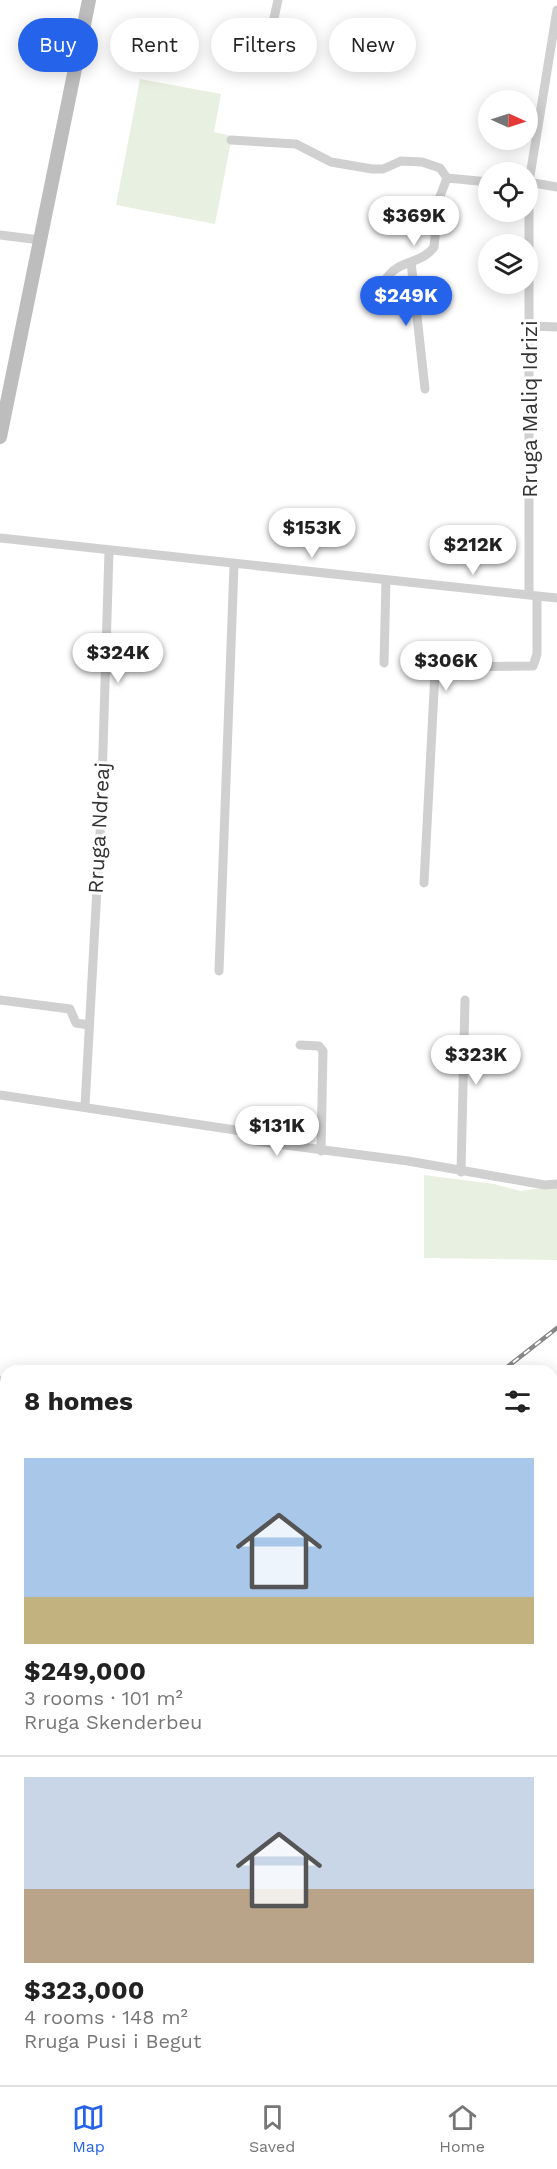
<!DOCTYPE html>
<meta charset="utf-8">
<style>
:root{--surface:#fff;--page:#f6f6f6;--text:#222;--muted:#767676;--line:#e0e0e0;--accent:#2563eb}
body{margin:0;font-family:"Work Sans",sans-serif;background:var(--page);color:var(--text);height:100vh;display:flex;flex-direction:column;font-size:22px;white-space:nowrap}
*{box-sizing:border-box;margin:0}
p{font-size:20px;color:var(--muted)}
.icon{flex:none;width:33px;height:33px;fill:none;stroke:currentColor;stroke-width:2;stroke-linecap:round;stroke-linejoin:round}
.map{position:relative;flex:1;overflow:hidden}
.drawer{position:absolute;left:0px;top:1365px;width:558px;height:720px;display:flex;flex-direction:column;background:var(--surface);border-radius:18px 18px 0 0;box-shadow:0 3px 15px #0003}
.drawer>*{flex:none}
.banner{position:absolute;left:18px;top:18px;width:522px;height:54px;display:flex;gap:12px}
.needle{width:39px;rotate:93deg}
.controls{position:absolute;left:478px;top:90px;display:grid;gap:12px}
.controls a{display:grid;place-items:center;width:60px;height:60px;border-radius:50%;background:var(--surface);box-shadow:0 3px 15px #0003;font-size:30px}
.price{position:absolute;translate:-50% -51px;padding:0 14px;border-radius:21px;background:#fff;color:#222;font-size:20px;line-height:39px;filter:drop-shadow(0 2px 3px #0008)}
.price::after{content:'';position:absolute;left:50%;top:36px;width:18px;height:14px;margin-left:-9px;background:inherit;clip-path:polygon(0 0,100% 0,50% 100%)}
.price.active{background:var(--accent);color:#fff}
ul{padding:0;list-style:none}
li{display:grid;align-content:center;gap:12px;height:318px;padding:0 24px}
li+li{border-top:2px solid var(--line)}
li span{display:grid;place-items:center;height:186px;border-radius:0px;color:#555}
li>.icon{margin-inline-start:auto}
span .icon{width:108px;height:108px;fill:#fffc;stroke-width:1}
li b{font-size:26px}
h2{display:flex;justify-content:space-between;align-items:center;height:72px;padding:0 24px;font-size:26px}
.chip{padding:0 21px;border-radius:27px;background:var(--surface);box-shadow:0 3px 15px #0003;font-size:21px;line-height:54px}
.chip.active{background:var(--accent);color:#fff}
.menu{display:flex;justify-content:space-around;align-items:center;height:84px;border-top:2px solid var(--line);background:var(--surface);font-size:16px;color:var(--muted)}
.menu a{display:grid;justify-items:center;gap:3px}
.menu .active{color:var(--accent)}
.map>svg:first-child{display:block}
</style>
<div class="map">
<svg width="557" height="2085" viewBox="0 0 557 2085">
<rect width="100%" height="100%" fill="#fff"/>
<!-- green -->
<path fill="#e8f0e1" d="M140 79 221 94 214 132 232 136 215 224 116 205Z
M424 1175 494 1184 520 1191 557 1186V1260L424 1258Z"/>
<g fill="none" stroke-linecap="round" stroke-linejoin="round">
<!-- street -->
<path stroke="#d0d0d0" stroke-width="9" d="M272 27 278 0
M231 140 296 144 331 162 372 169H383L401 161 422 162 440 168 447 178 489 182
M528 182 557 187
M0 235 40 240
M411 262 425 389
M375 307C378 296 381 284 389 275 401 260 423 263 434 247L439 199 447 178
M530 326 557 327
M0 538 557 598
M529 595V182L557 10
M384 663 386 580
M424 883 435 672 440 667 533 666 537 654V596
M219 971 234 565
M0 1000 70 1009 76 1023 89 1025
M300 1045 319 1046 323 1051 321 1151
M0 1095 242 1131 255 1141 408 1161 545 1185 557 1184
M85 1106 101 816 109 551
M461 1172 465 1000
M0 1381H6
M552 1384H557
M0 1896H6
M269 2079V2085"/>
<!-- secondary -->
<path stroke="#bdbdbd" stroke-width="14" d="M0 437 89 0"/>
<!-- rail casing -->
<g stroke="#888" stroke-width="4.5">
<path id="rail" d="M502 1371 557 1328
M0 1760 6 1755"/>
</g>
<!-- rail -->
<use href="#rail" stroke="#fff" stroke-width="2" stroke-dasharray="7" stroke-linecap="butt"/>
</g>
<g text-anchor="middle" stroke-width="6" stroke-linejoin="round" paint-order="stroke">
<!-- street labels -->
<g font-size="21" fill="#333" stroke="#fff">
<text transform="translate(530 409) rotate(-90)" y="7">Rruga Maliq Idrizi</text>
<text transform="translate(99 828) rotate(-87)" y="7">Rruga Ndreaj</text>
</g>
</g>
</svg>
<div class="controls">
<a><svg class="needle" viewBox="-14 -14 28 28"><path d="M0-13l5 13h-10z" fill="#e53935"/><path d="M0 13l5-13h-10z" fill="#767676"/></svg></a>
<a><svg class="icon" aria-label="locate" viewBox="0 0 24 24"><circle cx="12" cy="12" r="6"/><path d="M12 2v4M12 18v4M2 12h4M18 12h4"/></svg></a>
<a><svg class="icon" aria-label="layers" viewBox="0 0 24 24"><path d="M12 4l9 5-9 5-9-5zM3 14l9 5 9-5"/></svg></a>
</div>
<b class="price" style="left:414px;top:247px">$369K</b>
<b class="price active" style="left:406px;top:327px">$249K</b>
<b class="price" style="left:312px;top:559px">$153K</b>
<b class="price" style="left:473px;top:576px">$212K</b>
<b class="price" style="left:118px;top:684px">$324K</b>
<b class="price" style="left:446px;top:692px">$306K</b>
<b class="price" style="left:476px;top:1086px">$323K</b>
<b class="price" style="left:277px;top:1157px">$131K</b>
<div class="banner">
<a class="chip active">Buy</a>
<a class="chip">Rent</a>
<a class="chip">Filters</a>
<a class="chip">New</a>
</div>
<section class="drawer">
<h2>8 homes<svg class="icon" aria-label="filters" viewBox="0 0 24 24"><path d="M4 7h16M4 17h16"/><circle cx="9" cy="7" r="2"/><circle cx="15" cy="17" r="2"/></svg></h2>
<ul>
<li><span style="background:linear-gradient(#a9c7e8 75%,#c2b280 0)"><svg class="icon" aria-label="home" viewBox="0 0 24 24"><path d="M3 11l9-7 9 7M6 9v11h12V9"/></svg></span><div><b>$249,000</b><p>3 rooms · 101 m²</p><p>Rruga Skenderbeu</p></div></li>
<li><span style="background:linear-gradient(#c9d6e8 60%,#b9a48a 0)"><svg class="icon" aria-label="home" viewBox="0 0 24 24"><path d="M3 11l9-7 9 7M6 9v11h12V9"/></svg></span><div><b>$323,000</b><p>4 rooms · 148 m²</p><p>Rruga Pusi i Begut</p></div></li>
</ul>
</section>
</div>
<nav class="menu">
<a class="active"><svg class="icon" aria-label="map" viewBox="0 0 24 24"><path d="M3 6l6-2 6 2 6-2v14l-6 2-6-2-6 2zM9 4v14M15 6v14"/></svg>Map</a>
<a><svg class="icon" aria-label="saved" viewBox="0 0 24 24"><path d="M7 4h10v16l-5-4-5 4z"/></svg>Saved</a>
<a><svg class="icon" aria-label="home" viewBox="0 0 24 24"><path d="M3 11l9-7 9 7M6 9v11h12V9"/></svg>Home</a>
</nav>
